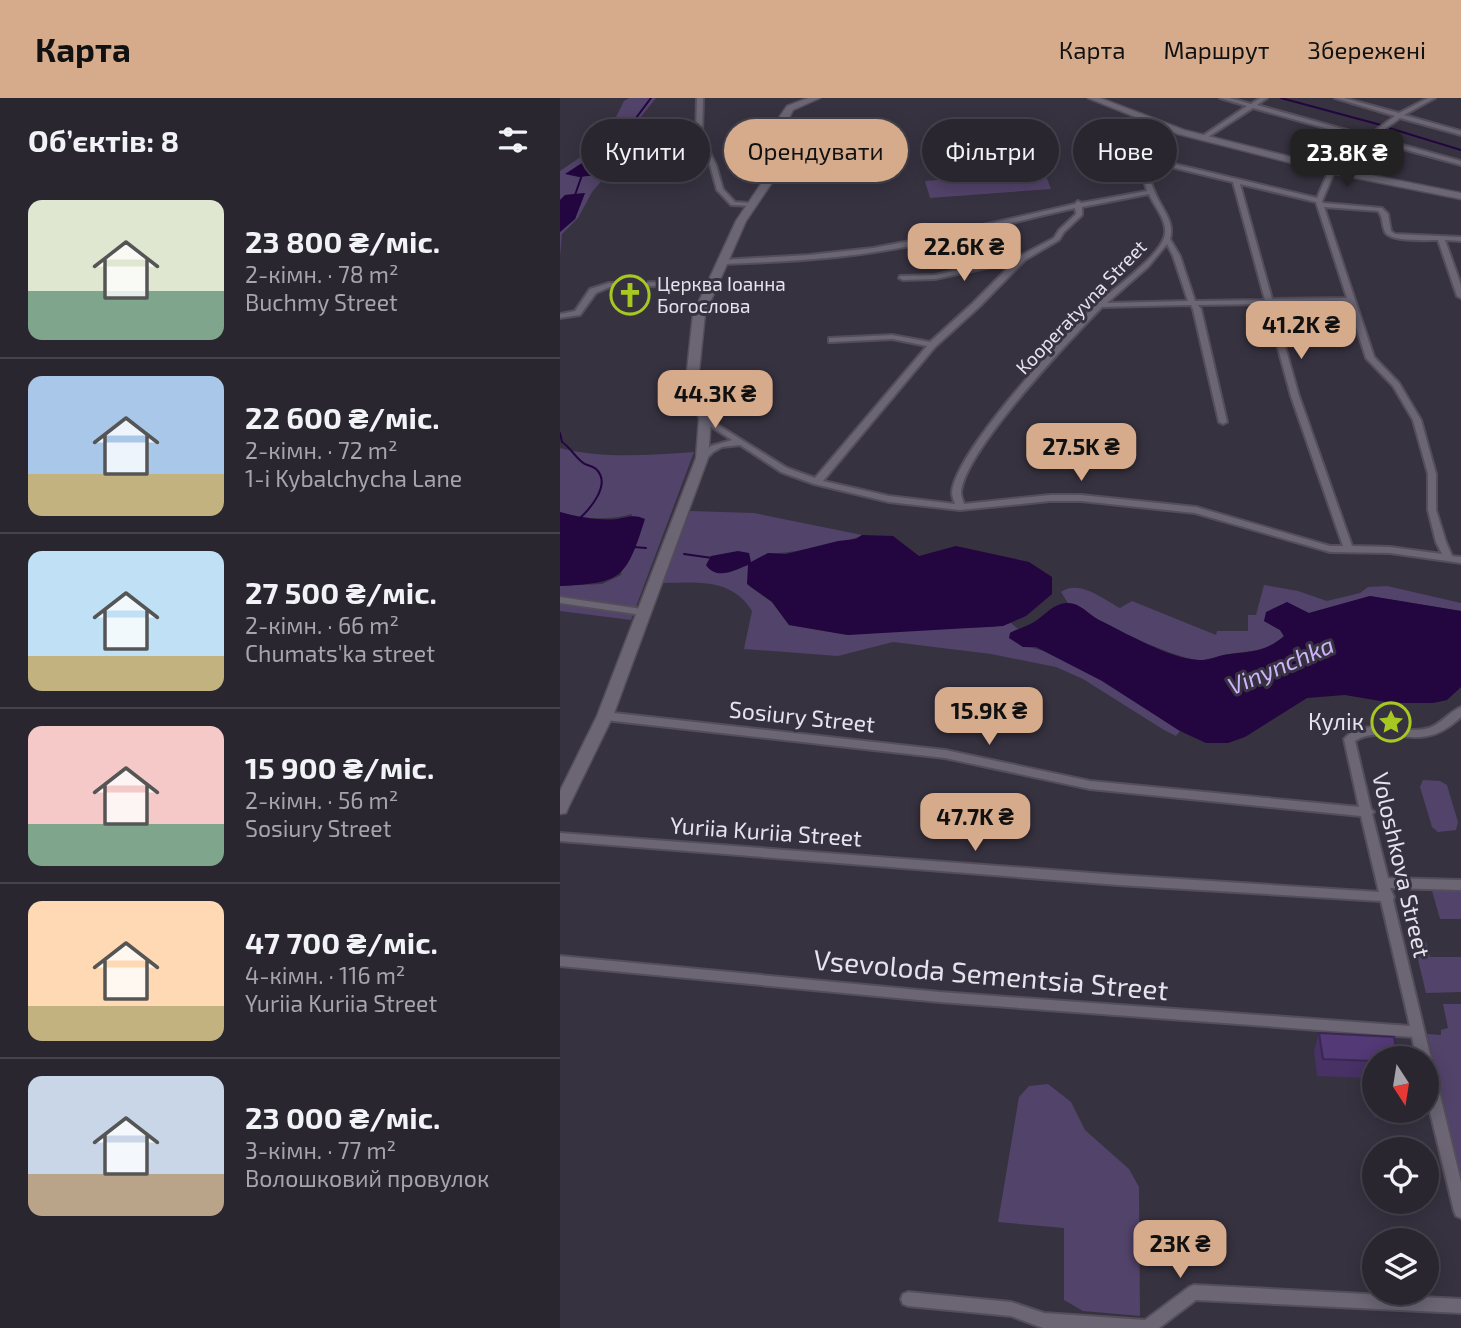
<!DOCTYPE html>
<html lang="uk">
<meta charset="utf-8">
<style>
:root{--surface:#292630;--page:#35323c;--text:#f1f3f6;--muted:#a5a5ab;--line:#45434c;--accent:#d6ab8b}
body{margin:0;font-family:"Exo 2",sans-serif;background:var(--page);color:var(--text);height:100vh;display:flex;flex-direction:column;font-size:26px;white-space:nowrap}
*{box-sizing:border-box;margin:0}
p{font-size:23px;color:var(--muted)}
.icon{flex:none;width:38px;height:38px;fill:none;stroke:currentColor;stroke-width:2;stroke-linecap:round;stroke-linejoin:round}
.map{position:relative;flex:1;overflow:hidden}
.panel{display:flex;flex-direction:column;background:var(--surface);width:560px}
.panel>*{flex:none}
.banner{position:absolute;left:21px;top:21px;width:665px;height:63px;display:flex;gap:14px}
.needle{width:46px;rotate:168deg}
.controls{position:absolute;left:802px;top:948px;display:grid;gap:14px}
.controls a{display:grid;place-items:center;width:77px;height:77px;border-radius:50%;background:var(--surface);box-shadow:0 4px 18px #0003,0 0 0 2px var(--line);font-size:35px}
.price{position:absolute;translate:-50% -60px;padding:0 16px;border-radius:14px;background:var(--accent);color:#111;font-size:23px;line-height:46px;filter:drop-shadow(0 2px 4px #0008)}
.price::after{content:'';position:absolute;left:50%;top:42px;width:21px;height:16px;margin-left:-10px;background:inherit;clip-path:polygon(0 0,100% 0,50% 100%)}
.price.active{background:#222;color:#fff}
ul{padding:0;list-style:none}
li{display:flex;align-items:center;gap:21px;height:175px;padding:0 28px}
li+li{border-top:2px solid var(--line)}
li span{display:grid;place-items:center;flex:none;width:196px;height:140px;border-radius:14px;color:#555}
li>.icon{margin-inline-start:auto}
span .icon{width:84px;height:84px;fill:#fffc;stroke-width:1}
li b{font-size:30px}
h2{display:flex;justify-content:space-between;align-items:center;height:84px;padding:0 28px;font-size:30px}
.tag{padding:0 24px;border-radius:32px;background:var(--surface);box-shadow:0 4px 18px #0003,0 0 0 2px var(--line);font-size:24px;line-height:63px}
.tag.active{background:var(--accent);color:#111}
header{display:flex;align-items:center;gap:42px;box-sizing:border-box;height:98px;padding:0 35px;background:var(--accent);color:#111}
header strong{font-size:33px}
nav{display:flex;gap:38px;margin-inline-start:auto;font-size:24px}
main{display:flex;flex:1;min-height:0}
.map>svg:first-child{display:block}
</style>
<header>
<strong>Карта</strong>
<nav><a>Карта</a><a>Маршрут</a><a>Збережені</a></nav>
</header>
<main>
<section class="panel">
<h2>Об’єктів: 8<svg class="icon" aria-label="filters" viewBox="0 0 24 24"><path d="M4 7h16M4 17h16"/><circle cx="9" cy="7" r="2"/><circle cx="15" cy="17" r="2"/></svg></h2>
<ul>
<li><span style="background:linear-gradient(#dfe7d0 65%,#7fa58c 0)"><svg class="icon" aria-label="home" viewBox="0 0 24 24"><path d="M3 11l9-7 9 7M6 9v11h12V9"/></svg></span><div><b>23 800 ₴/міс.</b><p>2-кімн. · 78 m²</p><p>Buchmy Street</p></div></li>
<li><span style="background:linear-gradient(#a9c7e8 70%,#c2b280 0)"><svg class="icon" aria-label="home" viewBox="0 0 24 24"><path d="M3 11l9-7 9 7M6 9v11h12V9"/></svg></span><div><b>22 600 ₴/міс.</b><p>2-кімн. · 72 m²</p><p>1-i Kybalchycha Lane</p></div></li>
<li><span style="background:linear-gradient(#bfe0f5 75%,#c2b280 0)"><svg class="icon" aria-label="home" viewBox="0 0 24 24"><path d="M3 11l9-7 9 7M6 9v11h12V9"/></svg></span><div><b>27 500 ₴/міс.</b><p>2-кімн. · 66 m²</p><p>Chumats'ka street</p></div></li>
<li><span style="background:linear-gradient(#f6c9c9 70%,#7fa58c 0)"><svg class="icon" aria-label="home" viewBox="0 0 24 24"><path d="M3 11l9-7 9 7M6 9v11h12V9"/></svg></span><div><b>15 900 ₴/міс.</b><p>2-кімн. · 56 m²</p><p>Sosiury Street</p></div></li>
<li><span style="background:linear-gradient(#ffd9b3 75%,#c2b280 0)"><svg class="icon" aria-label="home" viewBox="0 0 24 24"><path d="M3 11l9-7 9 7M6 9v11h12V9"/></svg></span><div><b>47 700 ₴/міс.</b><p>4-кімн. · 116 m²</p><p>Yuriia Kuriia Street</p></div></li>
<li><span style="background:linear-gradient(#c9d6e8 70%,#b9a48a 0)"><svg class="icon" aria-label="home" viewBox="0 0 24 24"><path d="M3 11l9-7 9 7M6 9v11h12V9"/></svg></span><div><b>23 000 ₴/міс.</b><p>3-кімн. · 77 m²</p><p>Волошковий провулок</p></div></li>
</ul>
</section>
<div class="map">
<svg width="901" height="1230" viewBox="0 0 901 1230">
<rect width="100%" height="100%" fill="#373240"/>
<!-- green -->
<path fill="#52436a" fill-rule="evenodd" d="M69 0H96L76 25 78 35 70 50 32 94 18 120 2 136 0 159V134L15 121 25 95 5 97 0 102V73L44 43 64 3ZM61 29 69 40V46L54 64 6 76 42 52Z
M484 73 491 91 370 100 365 83Z
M0 350C44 361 89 357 134 354L71 522 0 513V488L42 486 61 477 72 416C48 423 24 421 0 414Z
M130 413 194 415 302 437C294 443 223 457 213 455L189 488 212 504 229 527 287 537 334 532 434 529 451 525 458 531 450 535 463 549C506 550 582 609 620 633L616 638 604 632 523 581 496 569 431 556 333 544 278 558 184 551 192 513C171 479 136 485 101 485Z
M704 487 738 493 767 503 800 495 808 489 827 488 901 505V513L810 498 749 515 704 523 720 532 724 539C702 555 693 552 669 556 660 557 651 561 642 562 620 563 556 532 536 520 525 514 520 507 508 505L501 494C519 481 543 501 560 510L572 503 656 537 657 533H688V517H696Z
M863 682 880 683 887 687 898 724 896 732 878 734 872 729 860 689Z
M871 789H901V821H880Z
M866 844 870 859H901V894L866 895 854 845Z
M883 906H901V1080L867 936 881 937V932L888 930Z
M488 986 511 1004 525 1032 569 1071 579 1089 580 1218 523 1213 504 1202V1130L438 1124 459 999 469 988Z"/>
<!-- water -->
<path fill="#23053f" d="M64 25H72L73 37 69 40C69 54 54 65 46 76L19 79 5 76 42 52Z
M25 95 15 121 0 134V102L5 97Z
M0 414C18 419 39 423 57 421 70 419 73 416 85 421 66 481 62 485 0 488Z
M302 437 333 438 359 458 396 448 469 464 492 479V496L466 518 443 528 288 537 229 527 212 504 187 486 188 467C175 472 157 483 146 467L151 458 178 453 189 455 191 464 208 455 226 456 278 443 296 441Z
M810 498 901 513V589L887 602 873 605H832L785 597 747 600 685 639 668 645H646L620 633 542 583 476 549H463L449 540 450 535C458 531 467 528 474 524 485 517 493 506 506 505 520 504 528 516 539 522 566 535 608 560 638 562 649 563 659 557 670 556 692 553 705 554 724 538L720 532 704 523 706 514 727 504 749 515Z"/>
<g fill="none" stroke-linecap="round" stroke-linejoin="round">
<!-- stream -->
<path stroke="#23053f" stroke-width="2" d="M721 0 821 27
M70 28 91 0
M829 30 901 52
M15 97 22 77
M0 335 2 344C11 350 14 358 22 364 26 368 33 367 37 372 51 387 30 411 19 421
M73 449 86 450
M124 456 152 460"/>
<!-- street casing -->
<g stroke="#534e59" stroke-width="4">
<path id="street" d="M137 0H143L142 38 156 67 163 91 175 104 190 105 192 106V108L171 107 157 92 150 67 137 40 118 44 89 74 84 73 114 42 136 37Z
M660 0H670L691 6 700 0H707L697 7 808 38 835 18 775 0H784L839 15 868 0H875L844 17 901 33V37L840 20 814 39 901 63V67L810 42 777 67 762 103 763 105 822 110 828 116 831 133 835 136 901 139V143L885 142 901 187V200L897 198 878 142C867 142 830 144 825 134 821 126 824 120 818 113L764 109 814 259 839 285 861 322 876 376V412L886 444 892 458 901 459V465L830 455 770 454 635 415 521 403H490L400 412 329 404 254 386 221 374 180 347 162 349 153 354 145 362H139V358L151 348 172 342 142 323 141 321 145 319 227 370 255 380 367 248 332 241 272 244H269V240L332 237 370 244 413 205 454 164 375 181 343 182 339 180 340 178 375 177 460 158 494 140 499 132 516 116 515 110C448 125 382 144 315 154 265 162 214 164 164 166H161V162L249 157 313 150 366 140 515 106 518 103 521 105 587 93 578 60V18L581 16 584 18V35L607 27 610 29 584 39 585 59 757 100 772 65 804 41 693 10 645 41H641V39L687 8ZM586 63 673 84 705 202 635 203 620 158 610 141C615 124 602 111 596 97 591 86 587 75 586 63ZM680 86 756 104 787 200 712 201ZM589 96C594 108 607 122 605 136 602 157 554 190 538 205 506 234 394 355 392 395 392 398 394 403 395 406L329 398 263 383 375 249 419 209 465 162 499 142 504 134 522 117V109ZM607 146 613 158 628 203 547 205 588 169ZM788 204 806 260 833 288 853 322 868 376V412L876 444 882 456 830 449 792 448 739 298 713 206ZM706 206 731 298 783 448H770L636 409 521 397H490L404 406C403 403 401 398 401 395 403 354 511 241 542 209L631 207 633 211 659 324 663 326 667 324 641 211 638 207Z
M152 183H155V187L50 189 36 195 20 217 0 220V216L15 213 30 191 49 185Z
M0 499 82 511 87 514 82 517 0 505Z
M901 609V619C891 628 880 636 867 638 844 643 816 629 795 643L811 711 814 714 812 716 828 780 901 782V792L830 790 834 799 833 802 871 961 869 963 873 968 901 1084V1120L896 1118 894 1113 866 997V961H857L852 939 380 904 0 868V858L380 894 850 928 821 803 558 787 0 743V735L558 777 819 794 801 718 530 691 385 660 45 622 40 618 45 614 385 652 530 683 799 709 784 641C805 617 842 638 869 630 881 626 889 614 901 609Z
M634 1187 901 1201V1215L636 1202 599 1230H483L451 1218 348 1208 343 1206 341 1201 343 1196 348 1194 451 1204 484 1215 585 1222 629 1189Z"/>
</g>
<!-- secondary casing -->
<g stroke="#534e59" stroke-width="3">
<path id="secondary" d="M248 0H260L233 12 230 18 215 80 186 123 145 216 139 273 140 289 151 321 148 360 53 618 8 710 6 715 0 716V693L37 618 136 360 139 321 128 289 127 273 133 216 176 123 205 80 220 18 227 8Z
M528 0H540L624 32 771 69 901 95V101L771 75 618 36Z"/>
</g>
<!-- street -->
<use href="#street" fill="#6b6574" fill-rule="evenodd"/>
<!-- secondary -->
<use href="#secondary" fill="#6b6574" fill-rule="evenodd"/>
</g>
<!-- wall -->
<path fill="#473165" d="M86 183 88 200 56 202 54 193Z
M759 935 814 961V1013H842L839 1021 814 1020 808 980 757 978 754 953Z"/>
<!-- building -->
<path fill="#533976" stroke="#3a2853" stroke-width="2" d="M86 183V191L54 193 55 185Z
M759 935 834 939 838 961H814V963L763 961Z"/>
<!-- icons -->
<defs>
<g id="church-ring" transform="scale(2.0125)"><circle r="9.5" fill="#373240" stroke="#a6c821" stroke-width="1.5"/><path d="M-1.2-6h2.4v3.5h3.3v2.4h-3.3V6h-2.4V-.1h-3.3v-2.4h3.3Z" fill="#a6c821"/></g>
<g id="sight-ring" transform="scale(2.0125)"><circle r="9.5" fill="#373240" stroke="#a6c821" stroke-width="1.5"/><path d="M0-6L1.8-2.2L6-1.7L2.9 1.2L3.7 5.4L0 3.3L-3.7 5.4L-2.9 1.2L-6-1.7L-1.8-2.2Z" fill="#a6c821"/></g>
</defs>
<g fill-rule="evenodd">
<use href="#church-ring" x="70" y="197"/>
<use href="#sight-ring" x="831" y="624"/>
</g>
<g text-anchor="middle" stroke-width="6" stroke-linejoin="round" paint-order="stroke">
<!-- far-poi labels -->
<g font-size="19" fill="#e6e3ec" stroke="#373240" text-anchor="start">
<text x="97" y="193">Церква Іоанна<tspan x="97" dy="22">Богослова</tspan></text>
</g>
<!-- far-street labels -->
<g font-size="19" fill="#e6e3ec" stroke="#373240">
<text transform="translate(521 209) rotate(-46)" y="7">Kooperatyvna Street</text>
</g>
<!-- street labels -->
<g font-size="23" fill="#e6e3ec" stroke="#373240">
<text transform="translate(242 619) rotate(6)" y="8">Sosiury Street</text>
<text transform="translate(206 734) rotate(4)" y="8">Yuriia Kuriia Street</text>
<text transform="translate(841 767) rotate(77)" y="8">Voloshkova Street</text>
</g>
<!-- poi labels -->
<g font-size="23" fill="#e6e3ec" stroke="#373240" text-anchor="end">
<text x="804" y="632">Кулік</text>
</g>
<!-- water labels -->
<g font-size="24" font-style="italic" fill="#ceb2fc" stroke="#373240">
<text transform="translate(721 568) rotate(-23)" y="8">Vinynchka</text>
</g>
<!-- near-street labels -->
<g font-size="28" fill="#e6e3ec" stroke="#373240">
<text transform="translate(431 877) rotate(5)" y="10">Vsevoloda Sementsia Street</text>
</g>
</g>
</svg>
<div class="controls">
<a><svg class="needle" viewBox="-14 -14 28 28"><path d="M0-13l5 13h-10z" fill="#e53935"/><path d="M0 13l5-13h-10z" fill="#a5a5ab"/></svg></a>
<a><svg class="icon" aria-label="locate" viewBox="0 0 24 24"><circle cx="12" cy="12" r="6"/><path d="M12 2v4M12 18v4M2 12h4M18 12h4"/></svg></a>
<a><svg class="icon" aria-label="layers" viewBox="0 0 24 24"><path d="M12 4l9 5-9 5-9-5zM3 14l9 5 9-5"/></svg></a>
</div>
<b class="price active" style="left:787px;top:91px">23.8K ₴</b>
<b class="price" style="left:404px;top:185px">22.6K ₴</b>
<b class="price" style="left:741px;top:263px">41.2K ₴</b>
<b class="price" style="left:155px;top:332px">44.3K ₴</b>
<b class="price" style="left:521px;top:385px">27.5K ₴</b>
<b class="price" style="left:429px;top:649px">15.9K ₴</b>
<b class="price" style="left:415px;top:755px">47.7K ₴</b>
<b class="price" style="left:620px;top:1182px">23K ₴</b>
<div class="banner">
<a class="tag">Купити</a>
<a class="tag active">Орендувати</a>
<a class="tag">Фільтри</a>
<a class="tag">Нове</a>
</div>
</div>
</main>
